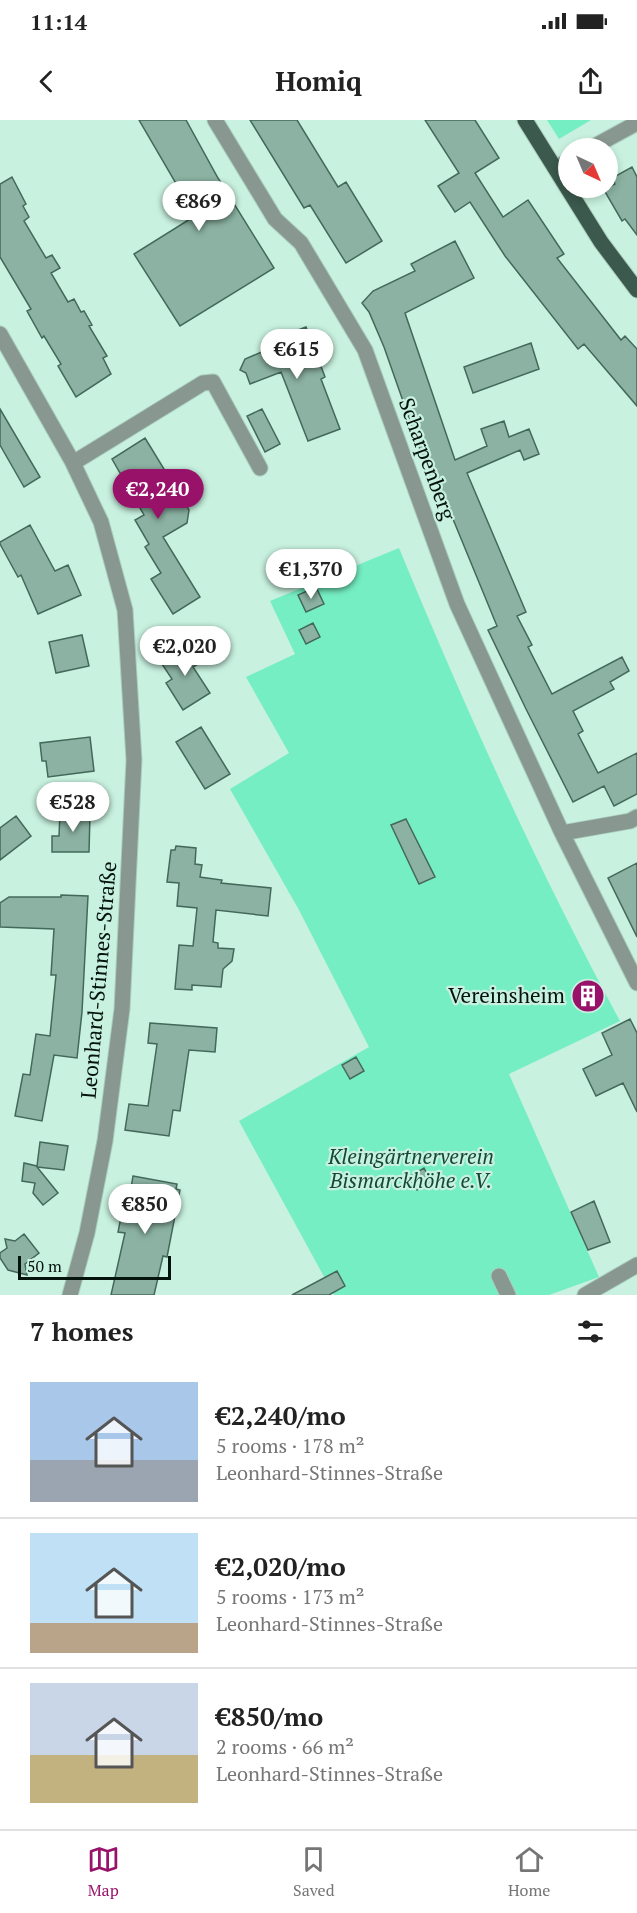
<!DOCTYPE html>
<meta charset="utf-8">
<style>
:root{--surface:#fff;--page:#f6f6f6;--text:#222;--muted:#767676;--line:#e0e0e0;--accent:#971268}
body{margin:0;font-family:"PT Serif",serif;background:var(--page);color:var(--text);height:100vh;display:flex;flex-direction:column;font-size:22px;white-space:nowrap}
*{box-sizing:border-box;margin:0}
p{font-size:20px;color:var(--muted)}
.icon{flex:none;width:33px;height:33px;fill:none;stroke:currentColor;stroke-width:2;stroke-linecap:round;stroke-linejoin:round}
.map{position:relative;height:1175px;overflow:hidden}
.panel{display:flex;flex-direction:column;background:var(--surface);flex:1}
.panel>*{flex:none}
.needle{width:39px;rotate:136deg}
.controls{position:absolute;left:558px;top:18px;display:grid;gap:12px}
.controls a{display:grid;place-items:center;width:60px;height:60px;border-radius:50%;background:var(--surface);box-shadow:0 3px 9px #0003;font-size:30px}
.scale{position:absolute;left:18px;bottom:15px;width:153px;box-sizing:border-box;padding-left:6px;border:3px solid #05130d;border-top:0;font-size:16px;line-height:21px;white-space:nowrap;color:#05130d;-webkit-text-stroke:4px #c8f1df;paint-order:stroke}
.price{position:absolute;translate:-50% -51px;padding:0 14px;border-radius:21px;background:#fff;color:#222;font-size:20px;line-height:39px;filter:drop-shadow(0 2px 3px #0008)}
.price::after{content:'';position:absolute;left:50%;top:36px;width:18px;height:14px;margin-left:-9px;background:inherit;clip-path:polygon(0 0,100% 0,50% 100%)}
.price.on{background:var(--accent);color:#fff}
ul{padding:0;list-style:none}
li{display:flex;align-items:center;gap:18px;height:150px;padding:0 30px}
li+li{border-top:2px solid var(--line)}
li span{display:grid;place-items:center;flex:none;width:168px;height:120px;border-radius:0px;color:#555}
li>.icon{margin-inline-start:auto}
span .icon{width:72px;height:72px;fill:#fffc;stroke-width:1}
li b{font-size:26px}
h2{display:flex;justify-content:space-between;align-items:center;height:72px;padding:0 30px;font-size:26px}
.status{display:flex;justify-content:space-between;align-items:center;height:42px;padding:0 30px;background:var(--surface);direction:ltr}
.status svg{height:16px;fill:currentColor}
header{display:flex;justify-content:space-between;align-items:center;height:78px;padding:0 30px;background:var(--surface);font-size:27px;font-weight:700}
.menu{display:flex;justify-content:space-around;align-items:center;height:84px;border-top:2px solid var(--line);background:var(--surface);font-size:16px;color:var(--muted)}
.menu a{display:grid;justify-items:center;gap:3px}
.menu .on{color:var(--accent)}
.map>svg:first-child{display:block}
</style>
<div class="status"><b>11:14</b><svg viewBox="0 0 49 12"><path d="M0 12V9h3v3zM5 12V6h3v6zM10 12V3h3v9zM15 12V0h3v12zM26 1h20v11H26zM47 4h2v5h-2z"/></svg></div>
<header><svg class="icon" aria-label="back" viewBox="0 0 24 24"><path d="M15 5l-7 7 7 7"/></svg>Homiq<svg class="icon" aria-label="share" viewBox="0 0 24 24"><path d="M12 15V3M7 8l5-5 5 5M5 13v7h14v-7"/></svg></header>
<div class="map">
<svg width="637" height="1175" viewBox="0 0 637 1175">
<rect width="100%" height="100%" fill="#c8f1df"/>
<!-- green -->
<path fill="#75eec3" d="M547 0H591L559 19Z
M399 428C465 588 537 748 620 901L509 954 599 1157 549 1175H334L239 1001 369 927 299 790 230 669 289 633 246 557 295 534 270 481Z"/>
<!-- building -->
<path fill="#8bb2a2" stroke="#44695b" stroke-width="1.5" d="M139 0H186L218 58 274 148 180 206 134 134 195 96Z
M250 0H297L338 67 346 62 382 121 346 143 310 85 304 88Z
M425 0H475L499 38 475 53 503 97 528 80 564 134 557 138 621 220 625 216 637 229V286L584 224 578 229 505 136 470 82 455 92 438 66 459 53Z
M632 47 637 57V115L625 99 622 101 604 70 615 64 612 58Z
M12 57 26 84 23 86 29 97 24 101 46 138 52 135 60 148 51 153 68 182 74 179 81 192 84 191 92 205 89 206 107 236 103 238 111 254 76 277 58 246 61 244 44 216 42 218 27 191 31 189 0 137V64Z
M455 121 474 158 405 193 455 340 487 326 481 309 504 301 509 317 529 309 539 334 524 340 520 330 467 353 526 492 517 496 532 525 528 527 552 574 622 537 629 551 610 562 614 569 573 591 583 611 578 614 598 653 637 633V674L614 686 604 666 573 682 526 589 488 510 497 506 434 353 429 355 384 227 369 192 362 183 373 171 415 151 411 144Z
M306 207 325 257 321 259 340 309 308 321 281 252 250 264 246 253 240 250 245 239 264 231 263 229 291 216 290 213Z
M531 223 539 249 473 273 464 247Z
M0 289 40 357 24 367 0 325Z
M262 289 280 324 265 332 247 296Z
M145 318 189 390 187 403 163 417 200 477 173 494 151 459 161 453 145 427 149 424 135 400 144 395 112 339Z
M30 405 55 451 68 445 81 475 38 494 21 455 18 457 0 424V422Z
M316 467 324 484 306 492 298 475Z
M313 503 320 517 306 524 299 510Z
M82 515 89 546 56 553 49 522Z
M189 523 201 542 193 547 210 573 183 590 166 563 172 559 160 541Z
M201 607 230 654 205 669 176 622Z
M90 617 94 651 48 657 46 641H42L40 623Z
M68 689 82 690V695H90L89 732H52V716H59L60 693 66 694Z
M16 696 31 716 0 740V708Z
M406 699 435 757 419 764 391 705Z
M176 726 196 728 195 744 202 745 200 757 222 760 221 763 271 768 268 796 216 790 213 822 218 823V828L234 829 232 841 223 849 221 867 192 865V870L175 869 179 825 193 826 197 788 177 786 179 763 167 762 171 730H175Z
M637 743V817L608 758Z
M61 775 88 776 82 892 77 938 54 935 42 1001 15 996 23 954 30 955 36 914 50 916 56 855H51L54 809 0 807V783L9 777H61Z
M592 862 601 880 583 889 574 872Z
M630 899 637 913V992L623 963 596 976 583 949 612 935 602 913Z
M150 903 217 908 215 932 189 930 180 991 173 990 169 1016 125 1010 129 984 148 986 157 924 148 923Z
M356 937 364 951 350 959 342 945Z
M40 1022 68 1026 64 1050 37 1047 58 1073 43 1085 33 1073 35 1063 22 1061 24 1043 37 1046Z
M424 1048 431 1062 417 1070 409 1057Z
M133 1056 177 1064 176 1069 180 1070 167 1137 163 1136 154 1175H111L125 1113 118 1112 127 1067 131 1068Z
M594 1081 610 1122 588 1130 571 1092Z
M24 1114 39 1133 25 1144 27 1155 8 1150 0 1138V1133L7 1128 5 1119 15 1121Z
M337 1151 345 1166 329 1175H292Z"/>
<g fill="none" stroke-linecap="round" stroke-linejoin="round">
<!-- minor casing -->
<g stroke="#a9cdbd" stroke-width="17">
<path id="minor" d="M215 0 275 99 301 123 365 230 457 484 562 713 637 863
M591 28 637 3
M555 48 568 41
M0 214 72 341 101 402 125 490 134 640 122 889 105 1021 87 1113 70 1175
M73 343 203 263 213 262 260 348
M562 713 630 701 637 697
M499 1156 508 1175
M585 1175 637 1145"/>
</g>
<!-- major casing -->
<g stroke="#a9cdbd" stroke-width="17">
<path id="major" d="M525 0 601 122 637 170"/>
</g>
<!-- minor -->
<use href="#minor" stroke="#889891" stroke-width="15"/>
<!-- major -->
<use href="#major" stroke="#3b594d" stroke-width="15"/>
</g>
<!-- icons -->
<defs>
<g id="building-disc" transform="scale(1.725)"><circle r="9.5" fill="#971268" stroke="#c8f1df"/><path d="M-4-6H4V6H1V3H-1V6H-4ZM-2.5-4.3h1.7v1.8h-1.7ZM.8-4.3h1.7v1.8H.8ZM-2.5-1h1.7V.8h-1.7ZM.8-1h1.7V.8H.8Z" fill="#fff"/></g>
</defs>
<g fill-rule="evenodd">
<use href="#building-disc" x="588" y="876"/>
</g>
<g text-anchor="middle" stroke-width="4.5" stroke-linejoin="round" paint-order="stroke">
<!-- street labels -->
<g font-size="21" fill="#05130d" stroke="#c8f1df">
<text transform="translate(427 339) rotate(70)" y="7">Scharpenberg</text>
<text transform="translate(99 860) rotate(-85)" y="7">Leonhard-Stinnes-Straße</text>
</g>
<!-- poi labels -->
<g font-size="21" fill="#05130d" stroke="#c8f1df" text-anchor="end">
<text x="565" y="883">Vereinsheim</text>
</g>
<!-- park labels -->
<g font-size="21" font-style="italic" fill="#134837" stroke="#c8f1df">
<text x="411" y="1044">Kleingärtnerverein<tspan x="411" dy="24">Bismarckhöhe e.V.</tspan></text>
</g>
</g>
</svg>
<div class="controls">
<a><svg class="needle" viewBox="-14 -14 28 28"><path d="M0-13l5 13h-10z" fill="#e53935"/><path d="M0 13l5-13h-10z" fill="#767676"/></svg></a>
</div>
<div class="scale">50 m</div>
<b class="price" style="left:199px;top:112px">€869</b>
<b class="price" style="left:297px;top:260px">€615</b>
<b class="price on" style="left:158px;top:400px">€2,240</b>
<b class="price" style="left:311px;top:480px">€1,370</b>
<b class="price" style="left:185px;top:557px">€2,020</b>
<b class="price" style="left:73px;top:713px">€528</b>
<b class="price" style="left:145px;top:1115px">€850</b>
</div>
<section class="panel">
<h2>7 homes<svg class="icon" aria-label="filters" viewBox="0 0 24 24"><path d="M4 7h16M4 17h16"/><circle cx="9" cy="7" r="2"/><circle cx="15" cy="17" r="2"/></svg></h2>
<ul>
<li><span style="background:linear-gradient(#a9c7e8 65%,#9aa5b1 0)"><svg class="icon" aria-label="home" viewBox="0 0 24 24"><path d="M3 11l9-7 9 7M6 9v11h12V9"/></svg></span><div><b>€2,240/mo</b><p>5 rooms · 178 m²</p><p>Leonhard-Stinnes-Straße</p></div></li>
<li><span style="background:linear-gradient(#bfe0f5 75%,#b9a48a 0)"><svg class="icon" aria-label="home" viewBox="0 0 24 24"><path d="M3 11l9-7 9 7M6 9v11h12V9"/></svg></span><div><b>€2,020/mo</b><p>5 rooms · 173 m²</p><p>Leonhard-Stinnes-Straße</p></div></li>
<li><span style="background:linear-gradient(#c9d6e8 60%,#c2b280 0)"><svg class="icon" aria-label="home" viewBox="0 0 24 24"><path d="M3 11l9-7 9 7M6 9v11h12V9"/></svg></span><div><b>€850/mo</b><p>2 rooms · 66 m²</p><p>Leonhard-Stinnes-Straße</p></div></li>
</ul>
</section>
<nav class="menu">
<a class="on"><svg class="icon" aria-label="map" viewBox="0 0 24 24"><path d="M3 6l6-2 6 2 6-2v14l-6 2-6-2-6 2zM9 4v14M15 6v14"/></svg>Map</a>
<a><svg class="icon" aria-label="saved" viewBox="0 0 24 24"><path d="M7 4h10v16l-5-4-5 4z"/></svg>Saved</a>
<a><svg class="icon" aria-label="home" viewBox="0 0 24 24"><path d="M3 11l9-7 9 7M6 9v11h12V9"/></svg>Home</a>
</nav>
